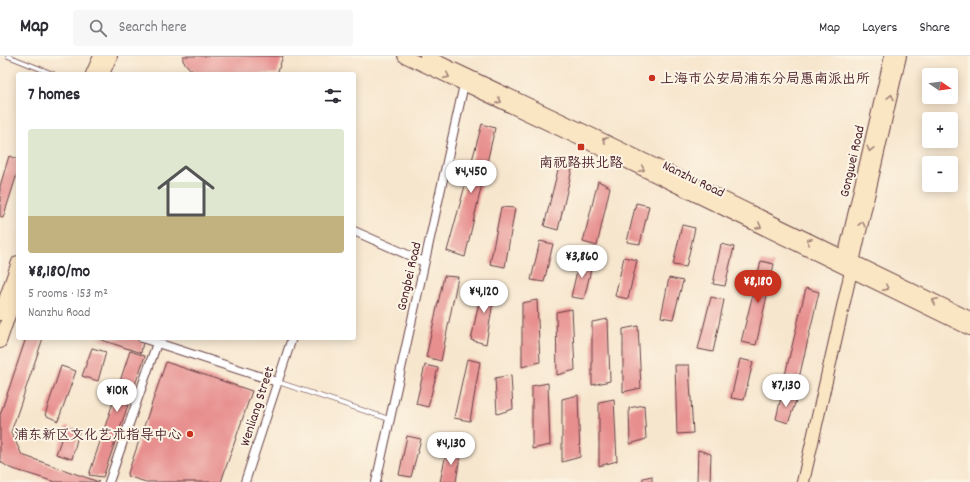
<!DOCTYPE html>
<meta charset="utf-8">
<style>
:root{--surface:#fff;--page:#f7f7f7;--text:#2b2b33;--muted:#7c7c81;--line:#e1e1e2;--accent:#c8321e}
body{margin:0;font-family:Dekko,"LXGW WenKai TC",sans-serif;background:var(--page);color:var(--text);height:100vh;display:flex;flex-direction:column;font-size:15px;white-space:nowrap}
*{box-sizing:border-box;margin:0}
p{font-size:13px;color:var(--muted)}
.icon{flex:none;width:22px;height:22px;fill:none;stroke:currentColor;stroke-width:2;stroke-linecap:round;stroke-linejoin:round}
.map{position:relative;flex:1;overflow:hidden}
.details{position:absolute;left:16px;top:16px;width:340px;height:268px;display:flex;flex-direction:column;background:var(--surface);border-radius:4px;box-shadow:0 2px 10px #0003}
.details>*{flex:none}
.needle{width:26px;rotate:103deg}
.fabs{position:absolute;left:922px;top:12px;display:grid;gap:8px}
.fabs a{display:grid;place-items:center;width:36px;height:36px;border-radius:4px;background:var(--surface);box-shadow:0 2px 10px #0003;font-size:20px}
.price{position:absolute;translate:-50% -34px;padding:0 9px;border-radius:14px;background:#fff;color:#222;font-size:13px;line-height:26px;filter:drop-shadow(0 1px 2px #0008)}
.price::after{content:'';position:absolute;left:50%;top:24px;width:12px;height:9px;margin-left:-6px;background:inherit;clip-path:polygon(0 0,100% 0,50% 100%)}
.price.selected{background:var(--accent);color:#fff}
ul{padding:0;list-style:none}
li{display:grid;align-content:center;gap:8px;height:212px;padding:0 12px}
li+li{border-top:1px solid var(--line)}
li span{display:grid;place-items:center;height:124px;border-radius:4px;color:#555}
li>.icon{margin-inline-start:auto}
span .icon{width:72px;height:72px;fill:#fffc;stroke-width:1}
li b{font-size:17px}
h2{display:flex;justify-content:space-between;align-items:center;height:48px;padding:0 12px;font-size:17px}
header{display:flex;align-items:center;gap:24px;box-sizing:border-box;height:56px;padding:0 20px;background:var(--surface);border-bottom:1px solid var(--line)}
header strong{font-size:19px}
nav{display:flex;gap:22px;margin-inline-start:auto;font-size:14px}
.search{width:280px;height:36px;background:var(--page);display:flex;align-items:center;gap:10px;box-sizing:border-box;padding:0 14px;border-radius:4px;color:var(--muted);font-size:15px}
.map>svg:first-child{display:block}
</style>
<header>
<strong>Map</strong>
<div class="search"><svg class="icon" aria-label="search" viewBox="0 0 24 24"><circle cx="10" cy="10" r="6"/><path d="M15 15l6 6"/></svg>Search here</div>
<nav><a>Map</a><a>Layers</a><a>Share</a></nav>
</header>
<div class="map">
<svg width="970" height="426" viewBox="0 0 970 426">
<rect width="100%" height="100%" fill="#fcf5e5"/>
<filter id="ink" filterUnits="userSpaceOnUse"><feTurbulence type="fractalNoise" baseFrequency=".025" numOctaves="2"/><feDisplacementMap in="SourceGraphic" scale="8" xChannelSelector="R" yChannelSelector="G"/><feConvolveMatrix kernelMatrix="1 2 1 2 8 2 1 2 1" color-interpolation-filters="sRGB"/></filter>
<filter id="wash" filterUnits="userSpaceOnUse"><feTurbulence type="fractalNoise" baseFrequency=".012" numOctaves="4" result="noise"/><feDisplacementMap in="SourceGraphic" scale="16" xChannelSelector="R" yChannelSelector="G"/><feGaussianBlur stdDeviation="0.9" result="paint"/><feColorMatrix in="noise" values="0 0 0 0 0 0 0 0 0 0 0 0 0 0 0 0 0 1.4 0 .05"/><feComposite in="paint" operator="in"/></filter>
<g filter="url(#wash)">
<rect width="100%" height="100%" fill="#f7e6ce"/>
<g id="blocks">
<!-- building -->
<path fill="#e78f8f" d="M183 0H283L277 18H197L190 13 183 5Z
M482 68 495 72 465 201 447 195Z
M9 100 18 103V115L3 162 0 160V130Z
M559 110 572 113 558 174 544 170Z
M598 125 610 131 597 190 583 186Z
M636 147 649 150 640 188 627 186Z
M501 151 515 152 505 211 490 208Z
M682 169 695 172 686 211 673 209Z
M540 185 553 188 544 226 531 224Z
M721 188 734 191 725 230 713 228Z
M624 201 637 204 628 243 615 240Z
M580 202 593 205 584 243 571 241Z
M761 205 774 208 756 289 741 286Z
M444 220 458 221 441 305 426 301Z
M669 222 683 225 673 263 661 261Z
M483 227 496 228 486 288 471 284Z
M806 232 819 236 799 322 785 319Z
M711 241 724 244 713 296 698 293Z
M537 244 540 306 522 311V247Z
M572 253 575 314 557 319 556 256Z
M608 263 610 325 592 329V266Z
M638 270 641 332 623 336V273Z
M26 282H43L11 376 22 399 99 426H55L10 412 2 407 0 402V359Z
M96 282H134L143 285 141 297Z
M92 292 106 296 98 325 82 320Z
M130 295 145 300 103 421 89 419Z
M467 303 480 306 470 365 454 362Z
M740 303 753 306 744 344 731 342Z
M166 306 252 335 221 426H146L127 420Z
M425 309 438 312 428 351 416 348Z
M675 309H689L693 377 677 378Z
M61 310 76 315 58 365 45 359Z
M511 319 513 353 497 358 495 322Z
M548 327 550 389 532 393V330Z
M782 337 797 342 788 367 776 363Z
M578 339 580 401 562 406V343Z
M614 343 617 405 599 410V346Z
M644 349 646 383 630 388 629 352Z
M66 370 79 375 72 403 56 398Z
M407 380 421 383 411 421 399 419Z
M447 393 461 394 456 426H440Z
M698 394 711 398 710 426H697Z
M652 420V426H643V422Z"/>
</g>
</g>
<g filter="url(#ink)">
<use href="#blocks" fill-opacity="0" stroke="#643d43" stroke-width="1"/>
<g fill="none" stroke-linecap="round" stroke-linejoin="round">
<!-- lane casing -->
<g stroke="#643d43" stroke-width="5.5">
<path id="lane" d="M8 0 53 18
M278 326 389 363"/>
</g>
<!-- street casing -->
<g stroke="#643d43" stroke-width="10">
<path id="street" d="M354 175 424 206
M142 282 277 326
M109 426 157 287
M245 426 292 282
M376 426 465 24"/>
</g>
<!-- secondary casing -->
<g stroke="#643d43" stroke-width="14">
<path id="secondary" d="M404 0 584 85 970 273
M426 0 593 79 970 262
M92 18 100 0
M103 18 111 0
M848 209 844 202 891 0
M0 258 18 206
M0 286 18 233
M803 426 900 0"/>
</g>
<!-- lane -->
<use href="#lane" stroke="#fff" stroke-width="4"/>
<!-- street -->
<use href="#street" stroke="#fff" stroke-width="8"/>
<!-- secondary -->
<use href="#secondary" stroke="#fbe6c4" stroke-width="12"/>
</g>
<!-- one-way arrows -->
<defs><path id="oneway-chevron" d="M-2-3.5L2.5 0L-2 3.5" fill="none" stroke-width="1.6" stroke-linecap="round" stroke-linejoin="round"/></defs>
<g stroke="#a28278">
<use href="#oneway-chevron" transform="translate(447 20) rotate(26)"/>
<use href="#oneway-chevron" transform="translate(891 41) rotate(-77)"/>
<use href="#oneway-chevron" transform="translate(499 45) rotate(25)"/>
<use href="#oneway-chevron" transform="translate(605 84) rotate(-154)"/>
<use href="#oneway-chevron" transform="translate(870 93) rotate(103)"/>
<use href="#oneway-chevron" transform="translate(642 113) rotate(26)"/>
<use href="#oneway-chevron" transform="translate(862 168) rotate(-77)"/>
<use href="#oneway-chevron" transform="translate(759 170) rotate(26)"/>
<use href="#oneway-chevron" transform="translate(809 185) rotate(-154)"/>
<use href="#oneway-chevron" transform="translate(886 232) rotate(26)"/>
<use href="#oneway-chevron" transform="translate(935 245) rotate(-154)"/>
</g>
</g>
<!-- markers -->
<g fill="#c8321e" stroke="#fcf5e5" stroke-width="1.5">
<circle cx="652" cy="22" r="4"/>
<rect x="577" y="87" width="8" height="8" rx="2"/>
<circle cx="190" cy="378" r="4"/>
</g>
<g text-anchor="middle" stroke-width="4" stroke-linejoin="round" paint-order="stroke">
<!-- poi labels -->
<g font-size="14" fill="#4a1f2b" stroke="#fcf5e5" text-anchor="start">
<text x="660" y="27">上海市公安局浦东分局惠南派出所</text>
<text x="581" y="111" text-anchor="middle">南祝路拱北路</text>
<text x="182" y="383" text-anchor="end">浦东新区文化艺术指导中心</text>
</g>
<!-- street labels -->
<g font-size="14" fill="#4a1f2b" stroke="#fcf5e5">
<text transform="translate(851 105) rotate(-77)" y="5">Gongwei Road</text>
<text transform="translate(694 122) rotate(26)" y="5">Nanzhu Road</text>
<text transform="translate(408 220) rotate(-77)" y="5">Gongbei Road</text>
<text transform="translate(256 350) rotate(-72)" y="5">Wenliang Street</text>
</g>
</g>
</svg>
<div class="fabs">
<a><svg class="needle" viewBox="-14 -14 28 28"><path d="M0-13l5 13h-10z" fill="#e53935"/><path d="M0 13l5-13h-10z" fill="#7c7c81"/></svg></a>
<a>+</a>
<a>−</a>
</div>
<b class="price" style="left:471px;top:138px">¥4,450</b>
<b class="price" style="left:582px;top:223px">¥3,860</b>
<b class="price selected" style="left:758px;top:248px">¥8,180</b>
<b class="price" style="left:484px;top:258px">¥4,120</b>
<b class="price" style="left:786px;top:352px">¥7,130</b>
<b class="price" style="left:117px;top:357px">¥10K</b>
<b class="price" style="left:451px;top:410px">¥4,130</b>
<section class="details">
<h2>7 homes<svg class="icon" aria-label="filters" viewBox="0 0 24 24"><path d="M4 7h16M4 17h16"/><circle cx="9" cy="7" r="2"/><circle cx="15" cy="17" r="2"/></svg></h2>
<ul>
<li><span style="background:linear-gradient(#dfe7d0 70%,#c2b280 0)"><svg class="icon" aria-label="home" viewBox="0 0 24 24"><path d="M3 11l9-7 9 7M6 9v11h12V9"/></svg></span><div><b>¥8,180/mo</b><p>5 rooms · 153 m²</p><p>Nanzhu Road</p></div></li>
</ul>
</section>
</div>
